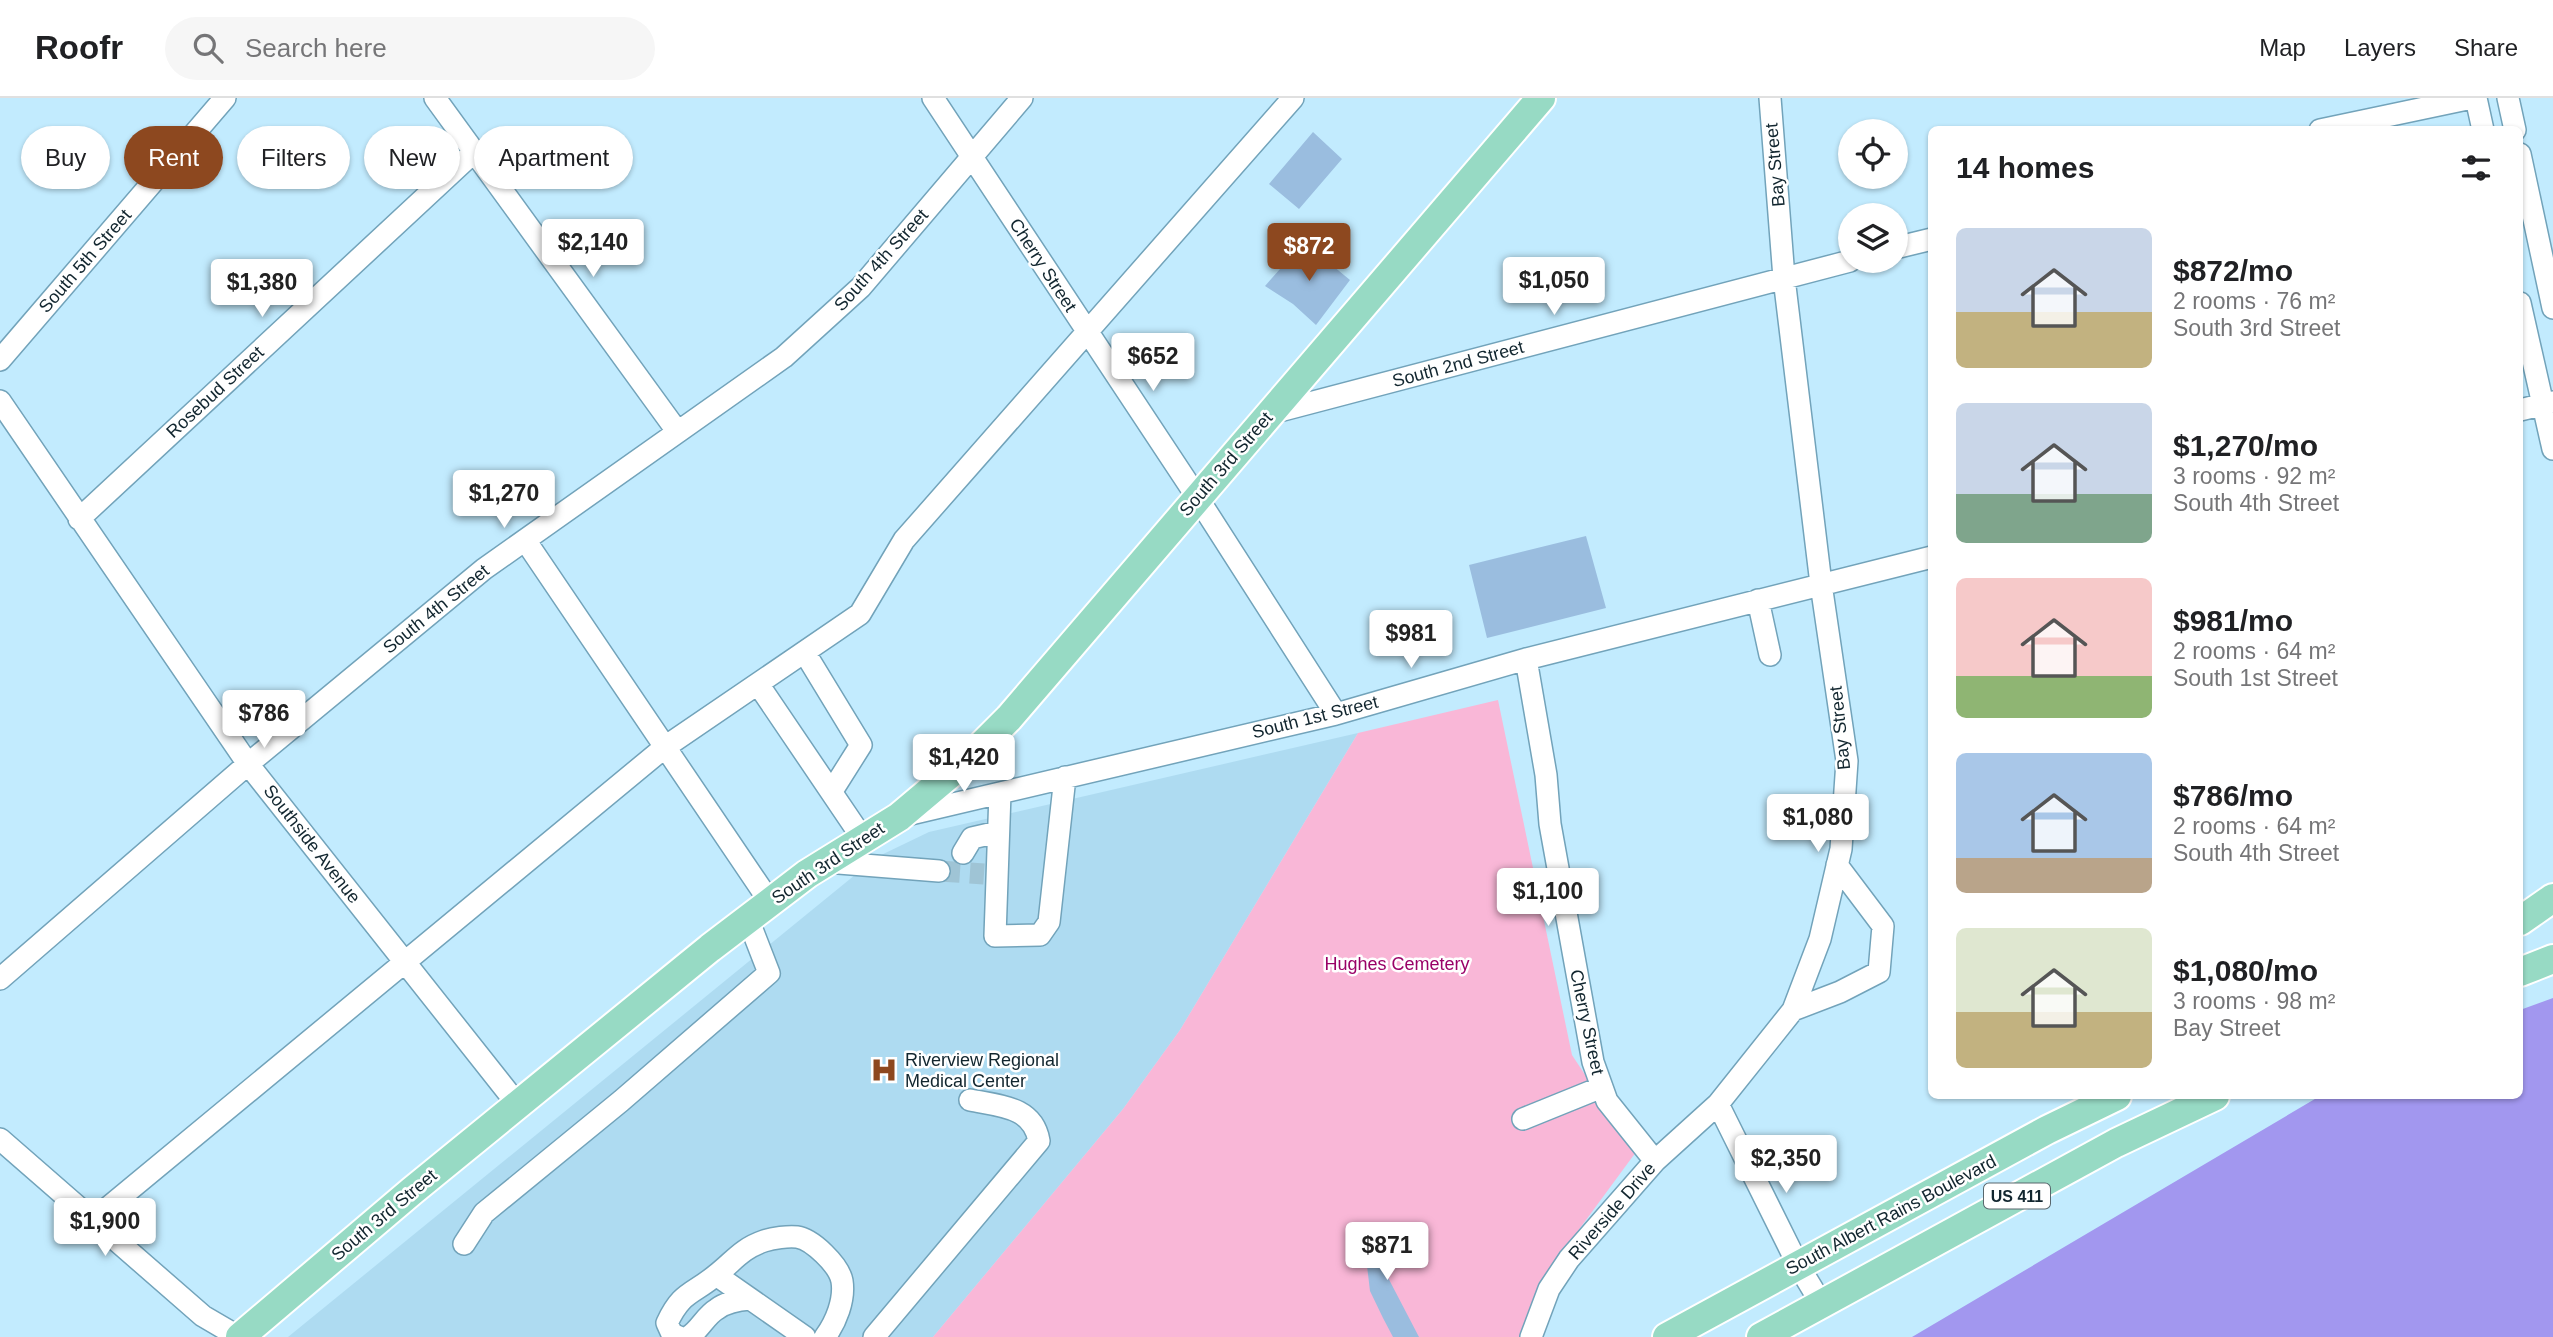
<!DOCTYPE html>
<meta charset="utf-8">
<style>
:root{--surface:#fff;--page:#f6f6f6;--text:#202124;--muted:#757577;--line:#e0e0e0;--accent:#8d481f}
body{margin:0;font-family:Helvetica,sans-serif;background:var(--page);color:var(--text);height:100vh;display:flex;flex-direction:column;font-size:26px;white-space:nowrap}
*{box-sizing:border-box;margin:0}
p{font-size:23px;color:var(--muted)}
.icon{flex:none;width:38px;height:38px;fill:none;stroke:currentColor;stroke-width:2;stroke-linecap:round;stroke-linejoin:round}
.map{position:relative;flex:1;overflow:hidden}
.panel{position:absolute;left:1928px;top:28px;width:595px;height:973px;display:flex;flex-direction:column;background:var(--surface);border-radius:10px;box-shadow:0 2px 5px #0004}
.panel>*{flex:none}
.banner{position:absolute;left:21px;top:28px;width:665px;height:63px;display:flex;gap:14px}
.buttons{position:absolute;left:1838px;top:21px;display:grid;gap:14px}
.buttons a{display:grid;place-items:center;width:70px;height:70px;border-radius:50%;background:var(--surface);box-shadow:0 2px 5px #0004;font-size:35px}
.price{position:absolute;translate:-50% -60px;padding:0 16px;border-radius:7px;background:#fff;color:#222;font-size:23px;line-height:46px;filter:drop-shadow(0 2px 4px #0008)}
.price::after{content:'';position:absolute;left:50%;top:42px;width:21px;height:16px;margin-left:-10px;background:inherit;clip-path:polygon(0 0,100% 0,50% 100%)}
.price.on{background:var(--accent);color:#fff}
ul{padding:0;list-style:none}
li{display:flex;align-items:center;gap:21px;height:175px;padding:0 28px}
li span{display:grid;place-items:center;flex:none;width:196px;height:140px;border-radius:10px;color:#555}
li>.icon{margin-inline-start:auto}
span .icon{width:84px;height:84px;fill:#fffc;stroke-width:1}
li b{font-size:30px}
h2{display:flex;justify-content:space-between;align-items:center;height:84px;padding:0 28px;font-size:30px}
.chip{padding:0 24px;border-radius:32px;background:var(--surface);box-shadow:0 2px 5px #0004;font-size:24px;line-height:63px}
.chip.on{background:var(--accent);color:#fff}
header{display:flex;align-items:center;gap:42px;box-sizing:border-box;height:98px;padding:0 35px;background:var(--surface);border-bottom:2px solid var(--line)}
header strong{font-size:33px}
nav{display:flex;gap:38px;margin-inline-start:auto;font-size:24px}
.search{width:490px;height:63px;background:var(--page);display:flex;align-items:center;gap:18px;box-sizing:border-box;padding:0 24px;border-radius:38px;color:var(--muted);font-size:26px}
.map>svg:first-child{display:block}
</style>
<header>
<strong>Roofr</strong>
<div class="search"><svg class="icon" aria-label="search" viewBox="0 0 24 24"><circle cx="10" cy="10" r="6"/><path d="M15 15l6 6"/></svg>Search here</div>
<nav><a>Map</a><a>Layers</a><a>Share</a></nav>
</header>
<div class="map">
<svg width="2553" height="1239" viewBox="0 0 2553 1239">
<rect width="100%" height="100%" fill="#c2ebfe"/>
<!-- built -->
<path fill="#aedbf1" d="M1358 635 1180 932 1123 1011 933 1239H288L877 759 929 734Z"/>
<!-- green -->
<path fill="#f9b7d7" d="M1498 602 1572 957 1636 1054 1547 1175 1523 1239H933L1123 1011 1180 932 1358 635Z"/>
<!-- water -->
<path fill="#a297ef" d="M2553 900V1239H1912L2320 998H2520V912Z"/>
<!-- building -->
<path fill="#9abddf" d="M1313 34 1342 61 1299 111 1269 86Z
M1304 144 1350 182 1316 227 1293 206 1265 188Z
M1586 438 1606 510 1487 540 1469 467Z
M1365 1133 1366 1137 1396 1133 1400 1167 1383 1170 1419 1239H1393L1383 1220 1370 1193 1363 1134Z"/>
<g fill="none" stroke-linecap="round" stroke-linejoin="round">
<!-- minor-tunnel -->
<path stroke="#9fc4d5" stroke-width="21" stroke-dasharray="21 10" stroke-linecap="butt" d="M939 773 984 776"/>
<!-- minor casing -->
<g stroke="#72a3ba" stroke-width="24">
<path id="minor" d="M435 0 677 333
M933 0 1197 399 1336 616
M2476 0 2483 32
M2508 0 2515 32
M2320 32 2472 0
M2520 56 2553 210
M1895 150 1932 141
M2520 205 2553 351
M0 262 225 0
M0 303 248 666 518 1007
M2520 312 2553 304
M1268 316 1850 163
M79 421 475 53
M525 442 770 804
M1758 502 1770 557
M805 555 861 647 832 693
M1526 561 1546 677 1550 726 1593 964 1607 1003 1655 1063
M758 586 863 741
M1000 695 995 838 1040 837 1049 824 1065 679
M902 718 1336 616 1526 561 1932 459
M963 755 972 740 998 734
M826 764 939 773
M0 881 248 666 484 471 784 259 861 189 1022 0
M1793 912 1840 894 1879 874 1883 828 1837 767
M1718 1006 1798 1167 1821 1205
M1523 1021 1602 989
M0 1041 203 1218 239 1239
M93 1122 665 649 860 516 904 442 1293 0
M464 1146 484 1115 621 1003 769 875 748 821
M716 1177 805 1239
M679 1239 672 1236 667 1225C682 1193 692 1197 716 1177 734 1163 741 1151 764 1143 773 1140 788 1138 797 1139 812 1141 839 1167 842 1183 845 1202 836 1224 825 1239
M688 1239C700 1232 705 1218 717 1211 726 1204 738 1202 750 1201
M874 1239 1039 1043C1033 1008 999 1008 970 1002
M1531 1239 1549 1191 1569 1161 1655 1063 1718 1006 1793 912 1820 841 1841 751 1847 663 1821 486 1784 180 1770 0"/>
</g>
<!-- major casing -->
<g stroke="#fff" stroke-width="32">
<path id="major" d="M2520 823 2553 800
M2520 874 2553 861
M240 1239 412 1093 710 850 807 776 899 719 969 660 1009 620 1541 0
M1667 1239 2047 1032 2117 998
M1761 1239 2116 1045 2215 998"/>
</g>
<!-- minor -->
<use href="#minor" stroke="#fff" stroke-width="21"/>
<!-- major -->
<use href="#major" stroke="#97dac4" stroke-width="28"/>
</g>
<!-- icons -->
<defs>
<g id="hospital-bare" transform="scale(2.1)"><path d="M-5-5h3v3.5h4V-5h3V5h-3V1.5h-4V5h-3Z" fill="#8d481f" stroke="#fff" stroke-width="2.5" paint-order="stroke"/></g>
</defs>
<g fill-rule="evenodd">
<use href="#hospital-bare" x="884" y="972"/>
</g>
<g text-anchor="middle" stroke-width="5" stroke-linejoin="round" paint-order="stroke">
<!-- shield labels -->
<rect fill="#fff" stroke="#59676d" stroke-width="2" x="1984" y="1085.5" width="66" height="25" rx="5"/>
<g font-size="16" font-weight="bold" fill="#12262f">
<text x="2017" y="1104">US 411</text>
</g>
<!-- street labels -->
<g font-size="18" fill="#12262f" stroke="#fff">
<text transform="translate(1775 67) rotate(-95)" y="6">Bay Street</text>
<text transform="translate(881 162) rotate(-48)" y="6">South 4th Street</text>
<text transform="translate(85 163) rotate(-49)" y="6">South 5th Street</text>
<text transform="translate(1043 167) rotate(57)" y="6">Cherry Street</text>
<text transform="translate(1458 266) rotate(-15)" y="6">South 2nd Street</text>
<text transform="translate(215 294) rotate(-43)" y="6">Rosebud Street</text>
<text transform="translate(1226 366) rotate(-49)" y="6">South 3rd Street</text>
<text transform="translate(436 511) rotate(-39)" y="6">South 4th Street</text>
<text transform="translate(1315 619) rotate(-14)" y="6">South 1st Street</text>
<text transform="translate(1840 630) rotate(-96)" y="6">Bay Street</text>
<text transform="translate(312 746) rotate(52)" y="6">Southside Avenue</text>
<text transform="translate(828 765) rotate(-34)" y="6">South 3rd Street</text>
<text transform="translate(1587 924) rotate(78)" y="6">Cherry Street</text>
<text transform="translate(1612 1113) rotate(-49)" y="6">Riverside Drive</text>
<text transform="translate(384 1117) rotate(-40)" y="6">South 3rd Street</text>
<text transform="translate(1891 1117) rotate(-28)" y="6">South Albert Rains Boulevard</text>
</g>
<!-- park labels -->
<g font-size="18" fill="#990167" stroke="#fff">
<text x="1397" y="872">Hughes Cemetery</text>
</g>
<!-- poi labels -->
<g font-size="18" fill="#12262f" stroke="#fff" text-anchor="start">
<text x="905" y="968">Riverview Regional<tspan x="905" dy="21">Medical Center</tspan></text>
</g>
</g>
</svg>
<div class="buttons">
<a><svg class="icon" aria-label="locate" viewBox="0 0 24 24"><circle cx="12" cy="12" r="6"/><path d="M12 2v4M12 18v4M2 12h4M18 12h4"/></svg></a>
<a><svg class="icon" aria-label="layers" viewBox="0 0 24 24"><path d="M12 4l9 5-9 5-9-5zM3 14l9 5 9-5"/></svg></a>
</div>
<b class="price" style="left:593px;top:181px">$2,140</b>
<b class="price on" style="left:1309px;top:185px">$872</b>
<b class="price" style="left:1554px;top:219px">$1,050</b>
<b class="price" style="left:262px;top:221px">$1,380</b>
<b class="price" style="left:1153px;top:295px">$652</b>
<b class="price" style="left:504px;top:432px">$1,270</b>
<b class="price" style="left:1411px;top:572px">$981</b>
<b class="price" style="left:264px;top:652px">$786</b>
<b class="price" style="left:964px;top:696px">$1,420</b>
<b class="price" style="left:1818px;top:756px">$1,080</b>
<b class="price" style="left:1548px;top:830px">$1,100</b>
<b class="price" style="left:1786px;top:1097px">$2,350</b>
<b class="price" style="left:105px;top:1160px">$1,900</b>
<b class="price" style="left:1387px;top:1184px">$871</b>
<div class="banner">
<a class="chip">Buy</a>
<a class="chip on">Rent</a>
<a class="chip">Filters</a>
<a class="chip">New</a>
<a class="chip">Apartment</a>
</div>
<section class="panel">
<h2>14 homes<svg class="icon" aria-label="filters" viewBox="0 0 24 24"><path d="M4 7h16M4 17h16"/><circle cx="9" cy="7" r="2"/><circle cx="15" cy="17" r="2"/></svg></h2>
<ul>
<li><span style="background:linear-gradient(#c9d6e8 60%,#c2b280 0)"><svg class="icon" aria-label="home" viewBox="0 0 24 24"><path d="M3 11l9-7 9 7M6 9v11h12V9"/></svg></span><div><b>$872/mo</b><p>2 rooms · 76 m²</p><p>South 3rd Street</p></div></li>
<li><span style="background:linear-gradient(#c9d6e8 65%,#7fa58c 0)"><svg class="icon" aria-label="home" viewBox="0 0 24 24"><path d="M3 11l9-7 9 7M6 9v11h12V9"/></svg></span><div><b>$1,270/mo</b><p>3 rooms · 92 m²</p><p>South 4th Street</p></div></li>
<li><span style="background:linear-gradient(#f6c9c9 70%,#8fb573 0)"><svg class="icon" aria-label="home" viewBox="0 0 24 24"><path d="M3 11l9-7 9 7M6 9v11h12V9"/></svg></span><div><b>$981/mo</b><p>2 rooms · 64 m²</p><p>South 1st Street</p></div></li>
<li><span style="background:linear-gradient(#a9c7e8 75%,#b9a48a 0)"><svg class="icon" aria-label="home" viewBox="0 0 24 24"><path d="M3 11l9-7 9 7M6 9v11h12V9"/></svg></span><div><b>$786/mo</b><p>2 rooms · 64 m²</p><p>South 4th Street</p></div></li>
<li><span style="background:linear-gradient(#dfe7d0 60%,#c2b280 0)"><svg class="icon" aria-label="home" viewBox="0 0 24 24"><path d="M3 11l9-7 9 7M6 9v11h12V9"/></svg></span><div><b>$1,080/mo</b><p>3 rooms · 98 m²</p><p>Bay Street</p></div></li>
</ul>
</section>
</div>
